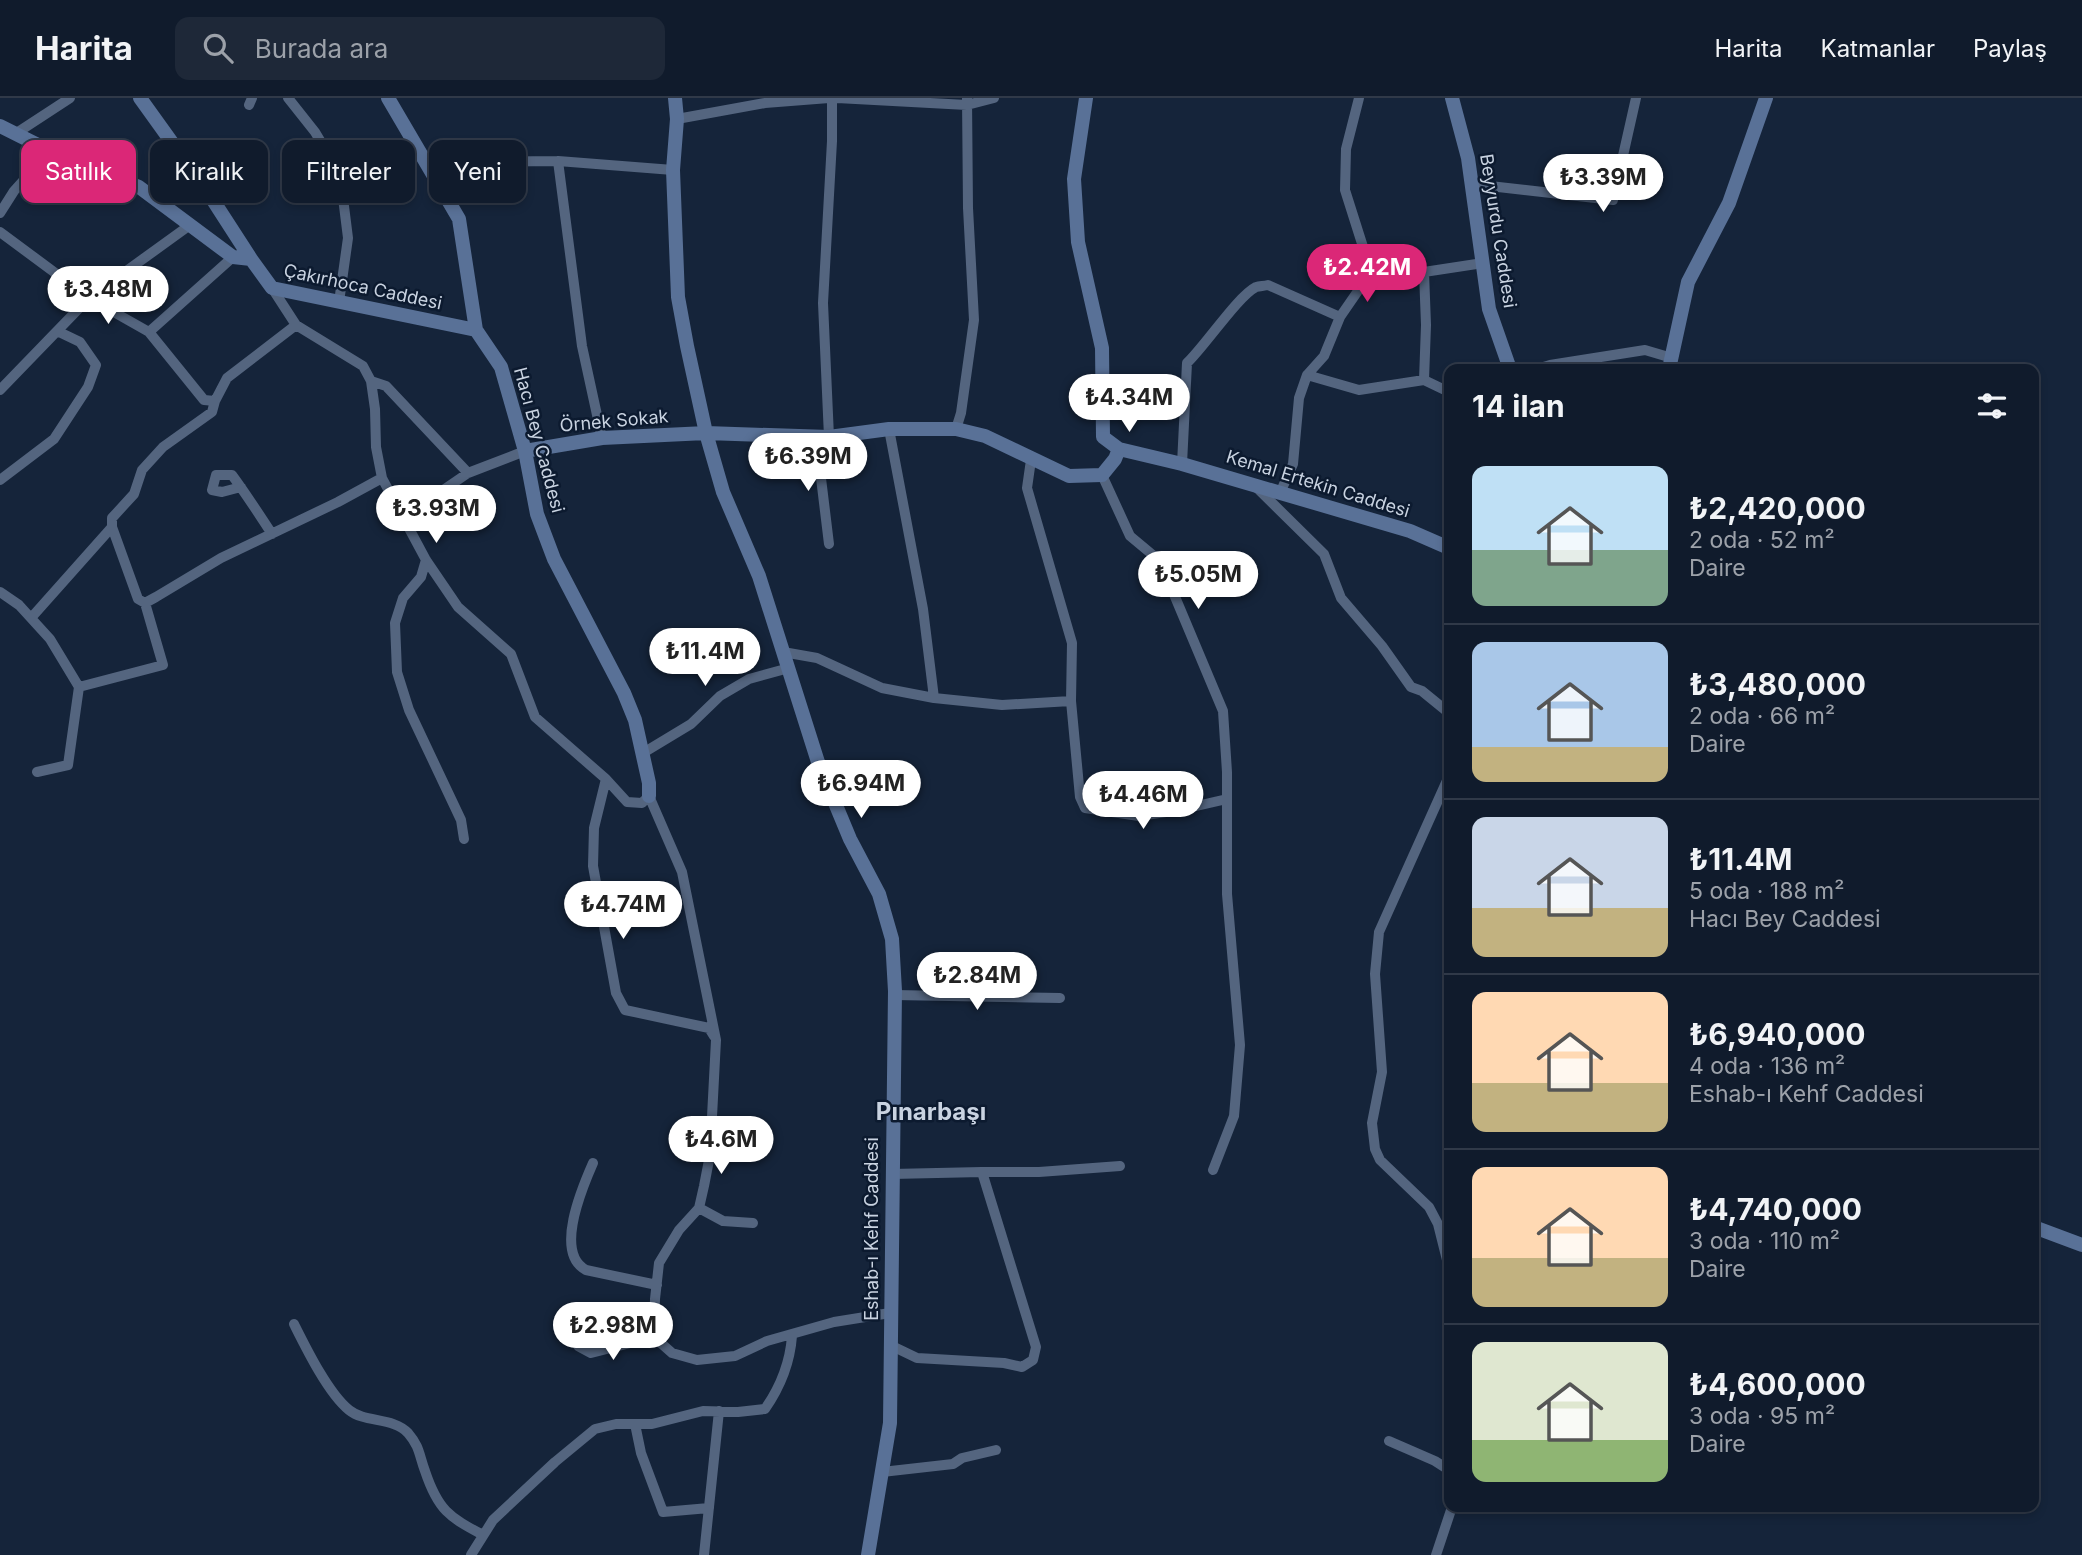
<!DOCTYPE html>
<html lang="tr">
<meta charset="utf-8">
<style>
:root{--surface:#101b2c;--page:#1e2838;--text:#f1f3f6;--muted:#9ca1a9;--line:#303948;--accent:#db2777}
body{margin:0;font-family:Inter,sans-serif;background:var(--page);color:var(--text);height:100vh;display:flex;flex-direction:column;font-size:26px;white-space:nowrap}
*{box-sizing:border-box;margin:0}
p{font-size:23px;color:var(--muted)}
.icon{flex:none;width:38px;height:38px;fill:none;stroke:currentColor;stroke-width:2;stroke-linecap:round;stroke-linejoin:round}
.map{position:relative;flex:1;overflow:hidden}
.details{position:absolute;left:1444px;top:266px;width:595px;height:1148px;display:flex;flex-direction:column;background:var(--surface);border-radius:14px;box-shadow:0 4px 10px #0003,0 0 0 2px var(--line)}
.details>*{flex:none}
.banner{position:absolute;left:21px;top:42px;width:665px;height:63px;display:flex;gap:14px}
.price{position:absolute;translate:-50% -60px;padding:0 16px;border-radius:24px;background:#fff;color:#222;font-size:23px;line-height:46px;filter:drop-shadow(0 2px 4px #0008)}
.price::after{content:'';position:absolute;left:50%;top:42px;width:21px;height:16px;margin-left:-10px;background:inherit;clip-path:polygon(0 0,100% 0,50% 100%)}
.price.on{background:var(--accent);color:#fff}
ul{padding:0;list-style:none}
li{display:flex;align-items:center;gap:21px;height:175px;padding:0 28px}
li+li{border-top:2px solid var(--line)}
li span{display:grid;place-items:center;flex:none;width:196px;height:140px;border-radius:14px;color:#555}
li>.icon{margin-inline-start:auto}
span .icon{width:84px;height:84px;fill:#fffc;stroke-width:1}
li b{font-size:30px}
h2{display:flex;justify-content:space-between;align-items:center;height:84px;padding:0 28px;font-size:30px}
.pill{padding:0 24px;border-radius:14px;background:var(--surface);box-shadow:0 4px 10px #0003,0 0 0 2px var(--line);font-size:24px;line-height:63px}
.pill.on{background:var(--accent);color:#fff}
header{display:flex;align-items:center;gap:42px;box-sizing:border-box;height:98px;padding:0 35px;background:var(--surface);border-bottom:2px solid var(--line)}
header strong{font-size:33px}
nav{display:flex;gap:38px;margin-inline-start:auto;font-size:24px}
.search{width:490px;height:63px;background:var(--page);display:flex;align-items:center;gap:18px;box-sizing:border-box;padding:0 24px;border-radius:14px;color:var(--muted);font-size:26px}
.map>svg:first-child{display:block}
</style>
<header>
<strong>Harita</strong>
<div class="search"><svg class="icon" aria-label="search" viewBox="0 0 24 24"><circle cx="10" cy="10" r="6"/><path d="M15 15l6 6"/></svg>Burada ara</div>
<nav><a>Harita</a><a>Katmanlar</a><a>Paylaş</a></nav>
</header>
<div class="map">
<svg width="2082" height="1457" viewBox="0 0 2082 1457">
<rect width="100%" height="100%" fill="#15243a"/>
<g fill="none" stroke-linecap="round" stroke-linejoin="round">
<!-- street -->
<path stroke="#54657f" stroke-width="10" d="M288 0 315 34 340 76 348 140 339 204
M837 0 967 7 994 0
M249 7 252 0
M677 21 765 5 829 0
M15 36 70 0
M558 63 582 248 602 340
M426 64 558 63 673 72
M1472 86 1613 102 1636 0
M0 115 14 93 39 65 44 50
M0 134 89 200 149 234 204 302 215 303
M1371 174H1424L1483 165
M1424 174 1426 227 1424 282
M272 190 296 227 363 268 371 283 375 311 376 349 382 380 426 462 458 509 511 556 535 619 606 681 627 704 642 705 649 698 682 774 716 942 710 1057 704 1088 699 1110 679 1132 659 1165 655 1201 654 1239 672 1255 697 1262 735 1258 767 1243 834 1224 890 1215
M296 227 227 280 215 303 212 314 163 349 142 372 134 396 112 420V429L138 501 145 505 156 499 221 460 338 404 382 380
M149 234 233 159
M1537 271 1550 267 1645 252 1672 260
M1307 277 1359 292 1424 282 1449 294
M371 283 386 288 468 375
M0 292 89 200 190 127
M889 331 923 511 934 600
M956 331 961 315 974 222 968 110 967 0
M816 339 829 446
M829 339 823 205 832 43V0
M1182 366 1187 265C1205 248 1238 198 1256 189 1260 188 1264 188 1268 187L1340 219
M1102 377 1130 438 1160 463 1223 613 1227 674V796L1240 947 1234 1018 1213 1072
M0 382 54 341 88 289 96 267 80 244 57 233
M241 389 222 394 212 392 216 377H232C246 396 259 416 272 436
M1257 390 1324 456 1341 500 1382 548 1411 589 1422 593 1449 615
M1280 395 1293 366 1299 300 1307 277 1324 258 1340 219 1371 174 1345 92 1346 51 1359 0
M404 419 468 375 525 353
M426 462 421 479 403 500 395 525 397 574 409 612 461 722 464 741
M0 494 19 507 50 541 79 589 163 567 145 505
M31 520 112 429
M783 554 817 560 882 590 934 600 1002 607 1071 603 1072 545 1027 390 1031 362
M1071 603 1080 699 1085 710 1139 718 1179 712 1227 701
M643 655 691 626 720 598 749 581 789 570
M37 674 68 667 79 589
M1449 678 1379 834 1375 876 1382 974 1372 1025 1375 1051 1380 1062 1429 1109 1438 1126 1449 1170
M606 681 594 730 593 768 616 895 625 912 709 930 714 938
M894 897 1060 900
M593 1065C582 1090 554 1155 586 1172L657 1187
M982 1074H1039L1120 1068
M892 1076 982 1074 1036 1249 1033 1262 1022 1269 1004 1265 917 1260 892 1248
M699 1110 723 1123 753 1125
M576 1209 574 1234 578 1248 591 1255 654 1239
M294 1226C306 1250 328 1295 349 1312 365 1325 393 1319 408 1335 420 1349 419 1357 425 1373 438 1412 449 1419 483 1437
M635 1326 641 1355 663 1414 709 1410
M1389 1343 1435 1363 1449 1372
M882 1374 953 1366 962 1360 996 1352
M471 1457 493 1422 555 1364 595 1331 616 1326H652L703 1313 738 1314 765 1311C781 1288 790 1265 792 1238
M704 1457 719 1313
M1436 1457 1452 1409"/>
<!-- secondary -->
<path stroke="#597197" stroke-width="14" d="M140 0 209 96 251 161
M388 0 459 121 476 232 501 269 525 353 537 416 554 461 624 595 635 622 649 685V698
M675 0 677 21 673 72 678 199 687 248 706 335 723 394 759 478 818 664 850 741 879 796 892 841 895 893 890 1325 868 1457
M1086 0 1074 81 1078 144 1102 250 1103 339 1119 351 1182 366 1410 433 1449 450
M1452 0 1468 60 1489 211 1510 271
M0 28 44 50 139 89 233 159 251 161 272 190 476 232
M1669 271 1688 184 1729 105 1766 0
M525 353 602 340 706 335 829 339 889 331H956L985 338 1069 378 1102 377 1115 361 1119 351
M2034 1129 2082 1147"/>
</g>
<g text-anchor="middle" stroke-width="5" stroke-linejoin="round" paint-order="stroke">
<!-- street labels -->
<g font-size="18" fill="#c9d3e1" stroke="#0c1a2f">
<text transform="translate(1498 133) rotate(81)" y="6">Beyyurdu Caddesi</text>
<text transform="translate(363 189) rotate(12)" y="6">Çakırhoca Caddesi</text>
<text transform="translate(614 323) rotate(-5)" y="6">Örnek Sokak</text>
<text transform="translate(539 342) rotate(75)" y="6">Hacı Bey Caddesi</text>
<text transform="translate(1318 386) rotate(17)" y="6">Kemal Ertekin Caddesi</text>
<text transform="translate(872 1131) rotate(-90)" y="6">Eshab-ı Kehf Caddesi</text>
</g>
<!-- district labels -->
<g font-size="24" font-weight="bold" fill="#c9d3e1" stroke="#0c1a2f">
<text x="931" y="1022">Pınarbaşı</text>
</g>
</g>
</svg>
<b class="price" style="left:1603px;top:116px">₺3.39M</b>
<b class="price on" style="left:1367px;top:206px">₺2.42M</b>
<b class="price" style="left:108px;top:228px">₺3.48M</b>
<b class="price" style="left:1129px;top:336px">₺4.34M</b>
<b class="price" style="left:808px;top:395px">₺6.39M</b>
<b class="price" style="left:436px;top:447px">₺3.93M</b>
<b class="price" style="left:1198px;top:513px">₺5.05M</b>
<b class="price" style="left:705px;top:590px">₺11.4M</b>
<b class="price" style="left:861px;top:722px">₺6.94M</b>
<b class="price" style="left:1143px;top:733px">₺4.46M</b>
<b class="price" style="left:623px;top:843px">₺4.74M</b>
<b class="price" style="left:977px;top:914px">₺2.84M</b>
<b class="price" style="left:721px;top:1078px">₺4.6M</b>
<b class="price" style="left:613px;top:1264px">₺2.98M</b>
<div class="banner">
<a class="pill on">Satılık</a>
<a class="pill">Kiralık</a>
<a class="pill">Filtreler</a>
<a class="pill">Yeni</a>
</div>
<section class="details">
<h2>14 ilan<svg class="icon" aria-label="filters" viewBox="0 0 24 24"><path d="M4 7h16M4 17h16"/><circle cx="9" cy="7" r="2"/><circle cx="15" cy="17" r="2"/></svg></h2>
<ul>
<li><span style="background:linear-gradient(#bfe0f5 60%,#7fa58c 0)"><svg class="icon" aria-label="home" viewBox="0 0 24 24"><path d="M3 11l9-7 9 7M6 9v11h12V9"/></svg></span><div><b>₺2,420,000</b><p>2 oda · 52 m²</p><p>Daire</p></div></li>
<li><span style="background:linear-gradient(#a9c7e8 75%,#c2b280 0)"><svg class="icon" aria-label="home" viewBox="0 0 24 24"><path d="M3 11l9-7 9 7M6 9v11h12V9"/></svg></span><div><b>₺3,480,000</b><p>2 oda · 66 m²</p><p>Daire</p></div></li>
<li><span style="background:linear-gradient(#c9d6e8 65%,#c2b280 0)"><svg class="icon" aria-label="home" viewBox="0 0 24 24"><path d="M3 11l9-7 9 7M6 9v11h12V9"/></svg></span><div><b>₺11.4M</b><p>5 oda · 188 m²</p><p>Hacı Bey Caddesi</p></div></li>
<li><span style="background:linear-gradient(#ffd9b3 65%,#c2b280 0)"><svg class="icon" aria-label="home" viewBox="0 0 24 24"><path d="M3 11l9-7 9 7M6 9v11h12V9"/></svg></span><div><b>₺6,940,000</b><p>4 oda · 136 m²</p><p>Eshab-ı Kehf Caddesi</p></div></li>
<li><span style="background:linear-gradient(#ffd9b3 65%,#c2b280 0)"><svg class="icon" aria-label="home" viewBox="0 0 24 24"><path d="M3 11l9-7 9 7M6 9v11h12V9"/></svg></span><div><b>₺4,740,000</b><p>3 oda · 110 m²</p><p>Daire</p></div></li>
<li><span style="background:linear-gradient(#dfe7d0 70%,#8fb573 0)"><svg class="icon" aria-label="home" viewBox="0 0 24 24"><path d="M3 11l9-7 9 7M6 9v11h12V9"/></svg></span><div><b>₺4,600,000</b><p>3 oda · 95 m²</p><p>Daire</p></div></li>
</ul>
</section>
</div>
